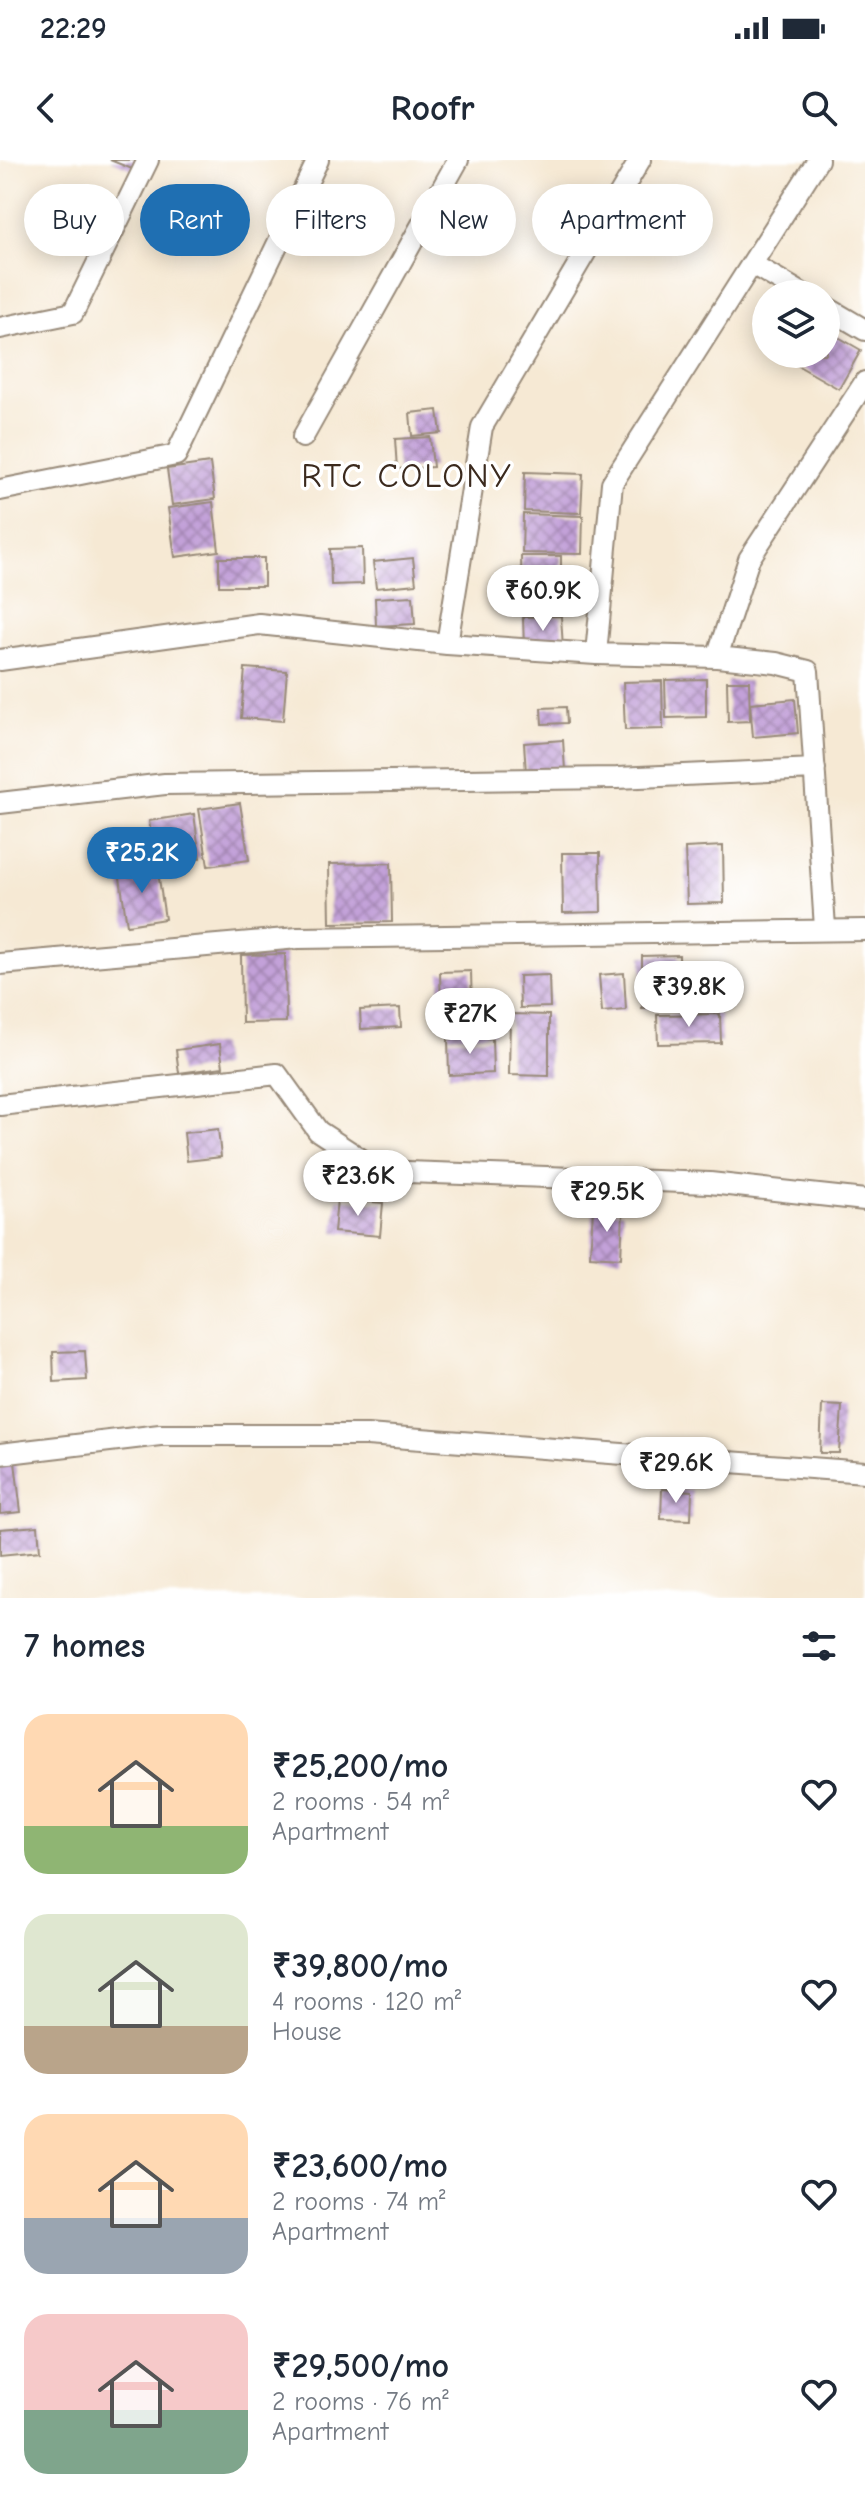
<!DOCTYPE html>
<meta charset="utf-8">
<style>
:root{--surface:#fff;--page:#f2f2f3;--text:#1f2937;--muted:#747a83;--accent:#1f6fb2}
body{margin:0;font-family:"Comic Neue",sans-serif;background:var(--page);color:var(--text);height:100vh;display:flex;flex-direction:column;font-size:30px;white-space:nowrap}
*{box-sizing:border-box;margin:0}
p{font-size:26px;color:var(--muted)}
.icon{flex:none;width:44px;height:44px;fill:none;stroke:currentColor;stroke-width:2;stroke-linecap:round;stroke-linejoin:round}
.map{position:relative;height:1438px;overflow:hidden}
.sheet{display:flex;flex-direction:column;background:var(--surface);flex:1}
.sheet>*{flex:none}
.top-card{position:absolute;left:24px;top:24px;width:818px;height:72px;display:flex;gap:16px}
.controls{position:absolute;left:752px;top:120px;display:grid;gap:16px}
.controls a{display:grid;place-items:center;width:88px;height:88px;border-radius:50%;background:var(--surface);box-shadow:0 4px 20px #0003;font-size:40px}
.price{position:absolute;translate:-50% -68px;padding:0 18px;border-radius:28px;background:#fff;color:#222;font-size:26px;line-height:52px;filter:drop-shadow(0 2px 4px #0008)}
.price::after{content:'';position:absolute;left:50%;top:48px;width:24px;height:18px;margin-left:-12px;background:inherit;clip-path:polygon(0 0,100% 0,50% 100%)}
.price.selected{background:var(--accent);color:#fff}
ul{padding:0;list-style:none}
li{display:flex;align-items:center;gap:24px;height:200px;padding:0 24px}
li span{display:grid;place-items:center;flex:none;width:224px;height:160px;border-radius:24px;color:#555}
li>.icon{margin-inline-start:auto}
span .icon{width:96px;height:96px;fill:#fffc;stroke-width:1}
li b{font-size:34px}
h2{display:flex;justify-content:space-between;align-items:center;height:96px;padding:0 24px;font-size:34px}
.chip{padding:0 28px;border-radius:36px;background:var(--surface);box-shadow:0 4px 20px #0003;font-size:28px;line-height:72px}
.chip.selected{background:var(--accent);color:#fff}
.status{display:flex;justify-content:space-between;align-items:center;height:56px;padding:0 40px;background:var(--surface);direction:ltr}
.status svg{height:22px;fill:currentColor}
header{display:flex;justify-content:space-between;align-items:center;height:104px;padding:0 24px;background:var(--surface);font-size:36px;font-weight:600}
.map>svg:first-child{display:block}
</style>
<div class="status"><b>22:29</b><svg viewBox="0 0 49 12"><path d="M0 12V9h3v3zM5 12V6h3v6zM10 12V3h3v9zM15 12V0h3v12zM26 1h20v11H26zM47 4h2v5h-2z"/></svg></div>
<header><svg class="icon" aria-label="back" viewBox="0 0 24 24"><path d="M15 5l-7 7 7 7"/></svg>Roofr<svg class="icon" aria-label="search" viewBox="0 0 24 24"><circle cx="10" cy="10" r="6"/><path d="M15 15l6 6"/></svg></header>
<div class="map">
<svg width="865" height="1438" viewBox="0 0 865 1438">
<defs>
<pattern id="building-cross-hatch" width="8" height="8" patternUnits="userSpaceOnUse" patternTransform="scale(2)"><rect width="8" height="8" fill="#c3a1d9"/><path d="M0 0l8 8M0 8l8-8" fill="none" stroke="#a083af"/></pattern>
</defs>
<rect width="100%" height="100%" fill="#fff"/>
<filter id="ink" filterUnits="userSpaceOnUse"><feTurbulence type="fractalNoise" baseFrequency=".0125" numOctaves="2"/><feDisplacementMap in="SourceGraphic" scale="16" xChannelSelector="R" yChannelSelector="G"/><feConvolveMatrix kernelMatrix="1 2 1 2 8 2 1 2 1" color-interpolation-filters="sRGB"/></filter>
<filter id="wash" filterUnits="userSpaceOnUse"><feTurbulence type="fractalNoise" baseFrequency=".006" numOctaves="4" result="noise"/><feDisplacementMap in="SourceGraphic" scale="32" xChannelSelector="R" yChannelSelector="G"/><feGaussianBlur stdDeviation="1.8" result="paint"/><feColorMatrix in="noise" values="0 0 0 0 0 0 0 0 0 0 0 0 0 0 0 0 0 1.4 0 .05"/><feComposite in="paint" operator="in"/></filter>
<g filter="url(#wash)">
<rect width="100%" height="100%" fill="#f6e9d4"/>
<g id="blocks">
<!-- building -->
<path fill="url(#building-cross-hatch)" d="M110 0H136L132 9Z
M826 170 861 190 839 229 788 200 792 194H826Z
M438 250 441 273 412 276 410 253Z
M430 277 433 307 397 309 395 279Z
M210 303 215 339 172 345 167 309Z
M525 312 583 314 581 353 524 351Z
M213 342 219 391 175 397 168 348Z
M523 354 583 356 582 394 522 393Z
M362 388 363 424 331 425 330 389Z
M521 396H561V441H522Z
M219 398H264V426H219Z
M413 398 416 424 376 428 373 402Z
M413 436 415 464 376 466 375 438Z
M561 456 563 488 524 489 523 457Z
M245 508 287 511 283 561 241 558Z
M706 519V557L666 558 665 520Z
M662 521 663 569 625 570 623 522Z
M727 521H749L750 561 728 562Z
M795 539 798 573 753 577 750 543Z
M566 547 567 563 542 564 541 548Z
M563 580 565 610 526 613 524 583Z
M240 643 249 700 208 706 199 649Z
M194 654 200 698 156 704 149 661Z
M723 686 724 743 687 744 685 688Z
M562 693H600L601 752 563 753Z
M391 703 392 762 330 763 329 704Z
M157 705 165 759 127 765 119 711Z
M285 794 286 862 242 863 241 795Z
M679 795 680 847 642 848V796Z
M471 811 472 849 441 850 440 812Z
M624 813 626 850 602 852 599 815Z
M549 815 550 847 520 848 519 816Z
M400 848 401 867 361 869 360 850Z
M493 854 494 874 448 876V856Z
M510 854 549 855V916L509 915Z
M720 854 721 883 658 884 657 855Z
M492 878 493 913 449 915 448 879Z
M220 884 223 907 179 913 176 890Z
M218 969 221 997 187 1001 184 973Z
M337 1039 383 1043 380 1076 334 1072Z
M593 1050 623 1052 621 1098 590 1096Z
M85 1191 87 1220 54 1222 53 1192Z
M822 1245 842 1246 839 1293H820Z
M15 1302 21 1352 0 1354V1304Z
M662 1329 692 1331 691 1360 661 1359Z
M38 1366 40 1391 0 1395V1369Z"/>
</g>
</g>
<g filter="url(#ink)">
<use href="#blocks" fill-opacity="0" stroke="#988a79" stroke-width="2"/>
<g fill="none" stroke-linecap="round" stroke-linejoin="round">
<!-- minor casing -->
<g stroke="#988a79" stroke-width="24">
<path id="minor" d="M752 104 803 134
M826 147 865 170
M0 168 73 153 148 0
M303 277 458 0
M0 330 176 295 318 0
M447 484 482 267 640 0
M596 494 612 323 818 0
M717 497 749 399 865 222
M0 500 259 464 447 484 596 494 717 497 776 503 808 511 825 768
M0 643 165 624 617 618 815 609
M0 804 298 778 865 770
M0 945 277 914 318 971 379 1011 710 1023 865 1040
M0 1294 160 1275H367L865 1312"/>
</g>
<!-- minor -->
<use href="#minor" stroke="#fff" stroke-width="20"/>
</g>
</g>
<g text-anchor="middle" stroke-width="7" stroke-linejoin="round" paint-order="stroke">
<!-- quarter labels -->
<g font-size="34" letter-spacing="2" fill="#3b2a1e" stroke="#fff">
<text x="407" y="327">RTC COLONY</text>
</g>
</g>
</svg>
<div class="controls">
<a><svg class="icon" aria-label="layers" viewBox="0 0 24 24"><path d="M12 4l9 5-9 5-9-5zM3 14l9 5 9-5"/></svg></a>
</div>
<b class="price" style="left:543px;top:473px">₹60.9K</b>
<b class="price selected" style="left:142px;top:735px">₹25.2K</b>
<b class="price" style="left:689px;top:869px">₹39.8K</b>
<b class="price" style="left:470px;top:896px">₹27K</b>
<b class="price" style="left:358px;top:1058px">₹23.6K</b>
<b class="price" style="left:607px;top:1074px">₹29.5K</b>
<b class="price" style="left:676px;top:1345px">₹29.6K</b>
<div class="top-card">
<a class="chip">Buy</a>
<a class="chip selected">Rent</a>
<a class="chip">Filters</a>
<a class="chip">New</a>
<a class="chip">Apartment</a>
</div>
</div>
<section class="sheet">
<h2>7 homes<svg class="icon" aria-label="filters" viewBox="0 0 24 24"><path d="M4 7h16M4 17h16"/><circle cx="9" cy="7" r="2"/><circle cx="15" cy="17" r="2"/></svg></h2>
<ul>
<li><span style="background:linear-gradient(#ffd9b3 70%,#8fb573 0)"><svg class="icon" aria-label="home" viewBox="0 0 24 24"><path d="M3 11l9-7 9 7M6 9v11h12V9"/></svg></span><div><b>₹25,200/mo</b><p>2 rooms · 54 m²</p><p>Apartment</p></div><svg class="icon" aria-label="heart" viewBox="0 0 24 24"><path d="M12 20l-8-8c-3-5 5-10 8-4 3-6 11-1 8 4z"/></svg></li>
<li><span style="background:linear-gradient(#dfe7d0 70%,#b9a48a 0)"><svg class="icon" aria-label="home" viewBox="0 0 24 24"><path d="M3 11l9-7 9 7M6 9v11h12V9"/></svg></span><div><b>₹39,800/mo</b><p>4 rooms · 120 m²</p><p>House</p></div><svg class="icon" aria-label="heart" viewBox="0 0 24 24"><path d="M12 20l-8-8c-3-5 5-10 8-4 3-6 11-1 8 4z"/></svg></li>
<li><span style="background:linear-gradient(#ffd9b3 65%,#9aa5b1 0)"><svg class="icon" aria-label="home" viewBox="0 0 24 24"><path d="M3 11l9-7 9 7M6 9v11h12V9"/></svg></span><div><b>₹23,600/mo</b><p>2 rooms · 74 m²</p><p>Apartment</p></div><svg class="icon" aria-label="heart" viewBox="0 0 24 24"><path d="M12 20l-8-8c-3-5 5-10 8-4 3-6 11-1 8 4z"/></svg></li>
<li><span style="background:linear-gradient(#f6c9c9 60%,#7fa58c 0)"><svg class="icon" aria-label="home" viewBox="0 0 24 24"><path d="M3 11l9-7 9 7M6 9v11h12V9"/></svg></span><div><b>₹29,500/mo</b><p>2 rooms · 76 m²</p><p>Apartment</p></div><svg class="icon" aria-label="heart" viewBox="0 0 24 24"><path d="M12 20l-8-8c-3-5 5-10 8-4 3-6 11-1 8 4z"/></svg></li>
</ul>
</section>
